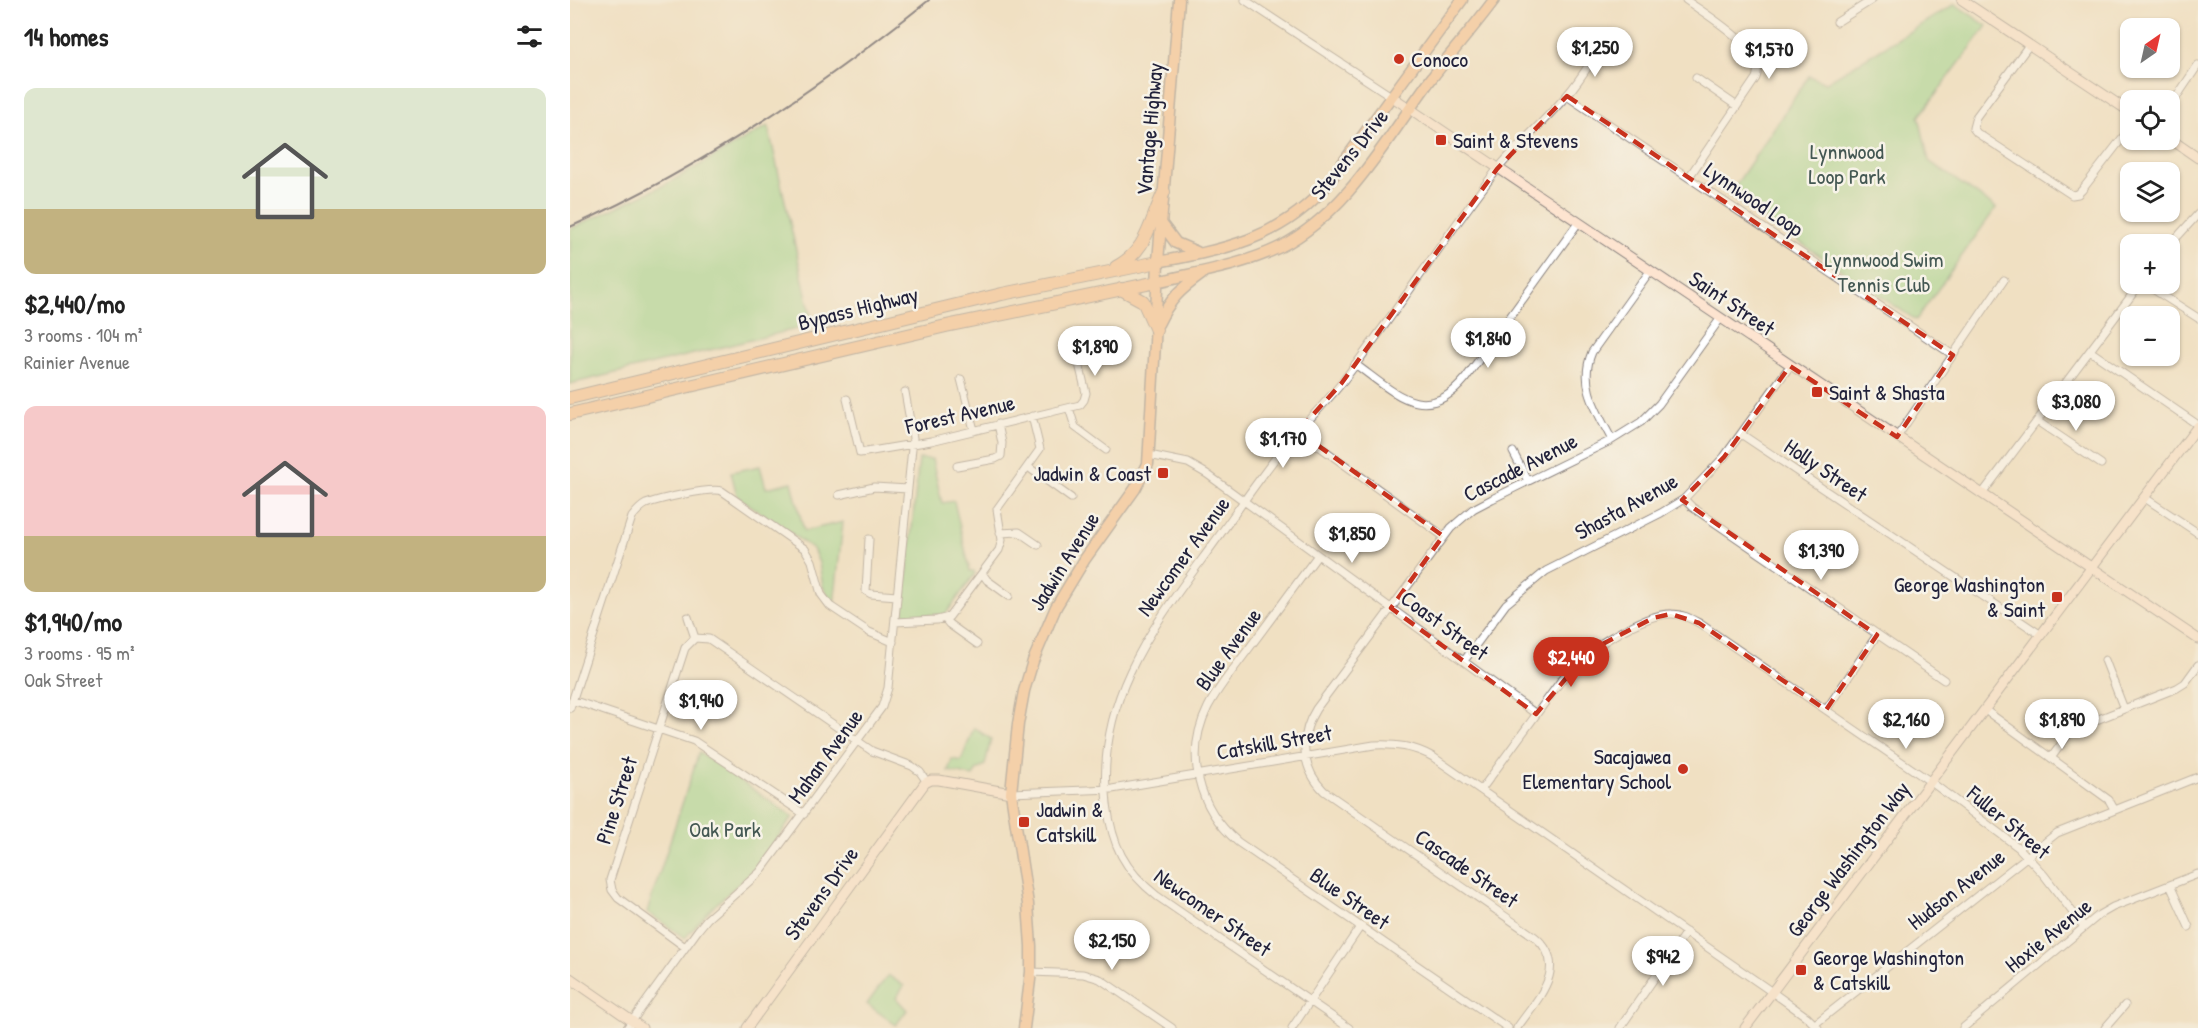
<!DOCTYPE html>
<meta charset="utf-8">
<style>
:root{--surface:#fff;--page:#f2f2f2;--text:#222;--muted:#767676;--accent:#c8321e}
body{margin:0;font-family:"Patrick Hand",sans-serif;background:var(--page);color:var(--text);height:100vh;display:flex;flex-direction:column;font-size:22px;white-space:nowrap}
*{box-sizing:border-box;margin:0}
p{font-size:20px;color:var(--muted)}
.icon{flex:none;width:33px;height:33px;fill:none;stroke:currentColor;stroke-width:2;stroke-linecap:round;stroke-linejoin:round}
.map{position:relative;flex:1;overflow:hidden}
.details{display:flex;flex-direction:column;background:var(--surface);width:570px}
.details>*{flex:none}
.needle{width:39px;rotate:34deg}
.fabs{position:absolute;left:1550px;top:18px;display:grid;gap:12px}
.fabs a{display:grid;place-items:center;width:60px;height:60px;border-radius:12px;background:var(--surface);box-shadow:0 2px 4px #0004;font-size:30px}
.price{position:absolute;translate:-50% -51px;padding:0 14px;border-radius:21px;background:#fff;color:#222;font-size:20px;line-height:39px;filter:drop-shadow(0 2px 3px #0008)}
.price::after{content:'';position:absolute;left:50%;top:36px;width:18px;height:14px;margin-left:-9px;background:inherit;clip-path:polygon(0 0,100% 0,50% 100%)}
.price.selected{background:var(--accent);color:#fff}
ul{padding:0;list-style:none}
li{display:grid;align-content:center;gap:12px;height:318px;padding:0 24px}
li span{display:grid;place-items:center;height:186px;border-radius:12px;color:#555}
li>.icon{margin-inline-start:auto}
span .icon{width:108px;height:108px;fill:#fffc;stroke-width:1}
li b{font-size:26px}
h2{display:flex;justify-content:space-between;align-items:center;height:72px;padding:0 24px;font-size:26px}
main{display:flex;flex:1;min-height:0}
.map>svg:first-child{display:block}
</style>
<main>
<section class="details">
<h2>14 homes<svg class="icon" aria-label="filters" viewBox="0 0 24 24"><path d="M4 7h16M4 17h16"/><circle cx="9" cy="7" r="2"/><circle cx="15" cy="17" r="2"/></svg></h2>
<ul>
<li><span style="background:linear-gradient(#dfe7d0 65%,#c2b280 0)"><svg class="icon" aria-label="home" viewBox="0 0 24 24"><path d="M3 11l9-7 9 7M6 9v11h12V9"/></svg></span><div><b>$2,440/mo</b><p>3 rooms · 104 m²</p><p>Rainier Avenue</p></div></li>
<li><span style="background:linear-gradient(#f6c9c9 70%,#c2b280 0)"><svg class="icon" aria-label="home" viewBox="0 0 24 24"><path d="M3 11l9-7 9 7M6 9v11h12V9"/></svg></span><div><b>$1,940/mo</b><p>3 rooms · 95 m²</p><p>Oak Street</p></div></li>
</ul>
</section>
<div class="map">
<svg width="1628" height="1028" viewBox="0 0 1628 1028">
<rect width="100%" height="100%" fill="#f7f3e8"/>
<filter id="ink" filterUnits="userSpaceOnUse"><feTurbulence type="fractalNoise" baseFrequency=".0167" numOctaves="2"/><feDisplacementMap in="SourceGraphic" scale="12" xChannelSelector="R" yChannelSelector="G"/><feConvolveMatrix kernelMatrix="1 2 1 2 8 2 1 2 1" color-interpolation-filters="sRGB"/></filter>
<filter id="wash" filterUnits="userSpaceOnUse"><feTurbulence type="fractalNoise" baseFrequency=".008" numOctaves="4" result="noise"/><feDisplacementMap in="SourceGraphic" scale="24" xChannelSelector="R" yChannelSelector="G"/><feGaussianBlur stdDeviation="1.35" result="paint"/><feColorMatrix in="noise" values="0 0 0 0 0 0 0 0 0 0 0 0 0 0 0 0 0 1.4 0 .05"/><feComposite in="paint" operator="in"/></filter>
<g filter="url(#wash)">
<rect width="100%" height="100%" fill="#f0e0c2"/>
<!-- green -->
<path fill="#95d68c" stroke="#5c7c64" stroke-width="1.5" d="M1385 4 1417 26 1349 117 1359 161 1426 208 1346 320 1159 195 1239 76 1255 83Z
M198 126 243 325 0 384V229L98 183Z
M349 459H362L372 503 384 501 400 571H404L405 574 375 615H333Z
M190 466 196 488 222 482 234 531 273 522 264 605 253 587 249 563 243 549 167 496 161 472Z
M404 728 421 739 415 765 407 770 403 776 378 771 382 759 391 761Z
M129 752 223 817 185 869 143 907 115 938 77 912Z
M318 975 334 986 326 998 337 1010 326 1025 297 1004Z"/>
</g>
<g filter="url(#ink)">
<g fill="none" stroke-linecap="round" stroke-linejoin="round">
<!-- street casing -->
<g stroke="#89817e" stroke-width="9">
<path id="street" d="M675 0 821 96
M1116 0C1136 15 1197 49 1186 78L1119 177
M1267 22 1302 0
M1459 45 1406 117 1403 128 1407 133 1502 195 1508 194 1512 190 1560 128
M1126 78 1167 106
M997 96 1383 355
M1599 108 1628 65
M1599 246 1628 214
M1575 284 1628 318
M1520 351 1628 425
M785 364C824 392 855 427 895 379L1008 223
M391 379 404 430
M277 399 290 453 361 441 510 405 514 400 516 393 506 351
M499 408 505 427 536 450
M1467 421 1531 464
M728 431 873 536
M1171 434 1471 635
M1327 437 1434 280
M1042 440C1027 411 1008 385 1022 352L1080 271
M943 452 958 481
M579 455 618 463 637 474 966 714
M387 466 425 459 431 456 432 443 428 424
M458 467 501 498
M1412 494 1570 284
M269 495 304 487 338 489
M1575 498 1628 533
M1114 499 1122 507 1374 680
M430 533 449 532 468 545
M299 539 296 591 301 594 327 596
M748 555C726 584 705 614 683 643 668 664 650 684 638 707 614 755 628 808 668 842L938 1028
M412 573 417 580 439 596
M118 617 125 638
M375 619 379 624 407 644
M325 622 367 620 379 617 429 550 432 540 427 509 470 449 462 416
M125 638 139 639 302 751 342 766 350 772 357 782
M1535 660 1554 709
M894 661 936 604 976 571 1091 513 1114 499 1154 457 1220 366
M2 700 124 741 234 814
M0 708 62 517C66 512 70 507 76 504 89 499 140 487 152 491L235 549 242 561 251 594 260 606 299 632 323 642
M1256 710 1307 635
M1415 710 1539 800 1544 809
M1481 758 1500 732 1506 728 1607 688 1615 683 1628 665
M911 790 998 671C1016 650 1074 613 1102 614 1112 614 1120 618 1129 623L1361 782 1449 848 1474 875 1514 927
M441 793 542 789 804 745C825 744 844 746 863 757L1202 992 1237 1017 1248 1028
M1600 885 1619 927
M115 947 48 898 42 890 40 880 115 648 125 638
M461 972 513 974 530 979 602 1028
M1245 1024 1487 833 1628 777
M57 1028 128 930 137 919 190 872 312 707 318 688 343 438 335 392
M722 1028 790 927
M779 1028 587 896C554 870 542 845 537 804 525 699 584 625 641 547 666 513 689 478 715 446 733 425 753 406 770 385 825 315 872 240 926 171 948 144 975 121 997 95 1011 79 1021 61 1033 44
M947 1028C966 1000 1001 967 965 937L754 791C731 768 729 736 746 709L881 528 903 509 922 499 1042 440 1071 422 1089 404 1150 319
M1050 1028 1116 932
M1393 1028 1529 915 1543 907 1628 874
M1535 1028 1555 1005"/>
</g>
<!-- secondary casing -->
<g stroke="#89817e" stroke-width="11">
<path id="secondary" d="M1392 0 1560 112
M821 96 1628 639
M1599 138 1628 158
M0 978 72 1028
M177 1028 355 783 361 780H369L441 793
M1175 1028 1628 426"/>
</g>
<!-- primary casing -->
<g stroke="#89817e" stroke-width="13">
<path id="primary" d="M591 223 606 243 627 252
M588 262C652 250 711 239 756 186L892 0
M587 282C628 272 671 266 710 247 777 213 817 138 861 79 882 52 904 27 924 0
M588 324C600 299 610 290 632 274
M454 1028 461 972V946L458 904 441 793 448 724 454 691 463 661 486 607 515 559 565 489 578 464 585 343 588 262 609 0"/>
</g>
<!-- highway casing -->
<g stroke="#89817e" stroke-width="14">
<path id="highway" d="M546 267C578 250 579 223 594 192
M551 289 573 301 586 330
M0 398 432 294 588 262
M0 414 376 326 587 282"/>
</g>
<!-- street -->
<use href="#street" stroke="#fff" stroke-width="7"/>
<!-- secondary -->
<use href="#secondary" stroke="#fde4d0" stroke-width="9"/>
<!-- primary -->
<use href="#primary" stroke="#f9bc8a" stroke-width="10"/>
<!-- highway -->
<use href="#highway" stroke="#f9bc8a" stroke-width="12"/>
<!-- rail -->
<path stroke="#22223b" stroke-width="2" d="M0 227C129 170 249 88 359 0"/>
</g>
</g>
<!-- marked area -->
<path d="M0 0H1628V1028H0ZM997 96 1383 355 1327 437 1220 366 1154 457 1112 500 1307 635 1256 710 1129 623 1101 614 1083 618 1019 651 966 714 821 608 873 536 728 431 771 384 927 169Z" fill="#f0e0c2" fill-opacity=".55" fill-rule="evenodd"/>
<path fill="none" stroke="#c8321e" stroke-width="4.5" stroke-dasharray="12 8" stroke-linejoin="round" d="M997 96 1383 355 1327 437 1220 366 1154 457 1112 500 1307 635 1256 710 1129 623 1101 614 1083 618 1019 651 966 714 821 608 873 536 728 431 771 384 927 169Z"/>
<!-- markers -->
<g fill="#c8321e" stroke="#f7f3e8" stroke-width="2">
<circle cx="829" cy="59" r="6"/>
<rect x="865" y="134" width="12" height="12" rx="3"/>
<rect x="1241" y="386" width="12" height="12" rx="3"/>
<rect x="587" y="467" width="12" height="12" rx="3"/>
<rect x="1481" y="591" width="12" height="12" rx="3"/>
<circle cx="1113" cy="769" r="6"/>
<rect x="448" y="816" width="12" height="12" rx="3"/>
<rect x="1225" y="964" width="12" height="12" rx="3"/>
</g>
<g text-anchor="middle" stroke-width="5" stroke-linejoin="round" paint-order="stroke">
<!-- poi labels -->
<g font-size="22" fill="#22223b" stroke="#f7f3e8" text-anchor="start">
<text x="841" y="67">Conoco</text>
<text x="883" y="148">Saint &amp; Stevens</text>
<text x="1259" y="400">Saint &amp; Shasta</text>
<text x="581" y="481" text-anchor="end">Jadwin &amp; Coast</text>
<text x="1475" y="592" text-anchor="end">George Washington<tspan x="1475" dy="25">&amp; Saint</tspan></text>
<text x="1101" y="764" text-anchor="end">Sacajawea<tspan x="1101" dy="25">Elementary School</tspan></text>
<text x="466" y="817">Jadwin &amp;<tspan x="466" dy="25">Catskill</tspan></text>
<text x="1243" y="965">George Washington<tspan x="1243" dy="25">&amp; Catskill</tspan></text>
</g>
<!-- street labels -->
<g font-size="22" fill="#22223b" stroke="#f7f3e8">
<text transform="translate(579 129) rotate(-85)" y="8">Vantage Highway</text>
<text transform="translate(779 154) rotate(-51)" y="8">Stevens Drive</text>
<text transform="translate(1184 199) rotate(34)" y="8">Lynnwood Loop</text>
<text transform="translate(1162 303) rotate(34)" y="8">Saint Street</text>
<text transform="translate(288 308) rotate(-14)" y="8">Bypass Highway</text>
<text transform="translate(390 414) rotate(-13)" y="8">Forest Avenue</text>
<text transform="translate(950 467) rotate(-27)" y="8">Cascade Avenue</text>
<text transform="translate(1256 470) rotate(34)" y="8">Holly Street</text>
<text transform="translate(1056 506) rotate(-29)" y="8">Shasta Avenue</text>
<text transform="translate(613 556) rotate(-54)" y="8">Newcomer Avenue</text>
<text transform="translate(494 561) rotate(-58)" y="8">Jadwin Avenue</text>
<text transform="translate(875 625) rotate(36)" y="8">Coast Street</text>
<text transform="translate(658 649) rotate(-54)" y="8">Blue Avenue</text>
<text transform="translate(704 742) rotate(-10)" y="8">Catskill Street</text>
<text transform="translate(255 756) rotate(-54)" y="8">Mahan Avenue</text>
<text transform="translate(46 800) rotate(-72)" y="8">Pine Street</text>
<text transform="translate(1439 822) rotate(40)" y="8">Fuller Street</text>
<text transform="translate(1278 859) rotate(-53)" y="8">George Washington Way</text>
<text transform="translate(897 868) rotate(35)" y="8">Cascade Street</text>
<text transform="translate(1386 889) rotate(-38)" y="8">Hudson Avenue</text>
<text transform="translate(251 893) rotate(-54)" y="8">Stevens Drive</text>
<text transform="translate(780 898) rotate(35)" y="8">Blue Street</text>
<text transform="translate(643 912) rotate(35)" y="8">Newcomer Street</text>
<text transform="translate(1478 935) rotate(-39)" y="8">Hoxie Avenue</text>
</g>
<!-- park labels -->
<g font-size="22" fill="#445853" stroke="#f7f3e8">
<text x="1277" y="159">Lynnwood<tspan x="1277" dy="25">Loop Park</tspan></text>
<text x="1314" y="267">Lynnwood Swim<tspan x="1314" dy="25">Tennis Club</tspan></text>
<text x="155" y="837">Oak Park</text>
</g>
</g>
</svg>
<div class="fabs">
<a><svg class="needle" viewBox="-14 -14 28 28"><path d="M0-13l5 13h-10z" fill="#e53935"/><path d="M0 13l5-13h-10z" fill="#767676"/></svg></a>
<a><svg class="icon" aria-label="locate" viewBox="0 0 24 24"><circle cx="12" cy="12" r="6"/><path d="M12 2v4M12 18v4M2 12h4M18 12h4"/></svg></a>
<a><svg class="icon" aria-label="layers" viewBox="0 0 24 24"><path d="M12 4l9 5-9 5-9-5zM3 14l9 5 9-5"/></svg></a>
<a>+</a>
<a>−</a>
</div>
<b class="price" style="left:1025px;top:78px">$1,250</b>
<b class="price" style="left:1199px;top:80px">$1,570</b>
<b class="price" style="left:918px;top:369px">$1,840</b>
<b class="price" style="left:525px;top:377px">$1,890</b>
<b class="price" style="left:1506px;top:432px">$3,080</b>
<b class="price" style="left:713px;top:469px">$1,170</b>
<b class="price" style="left:782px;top:564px">$1,850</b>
<b class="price" style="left:1251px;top:581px">$1,390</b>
<b class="price selected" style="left:1001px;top:688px">$2,440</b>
<b class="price" style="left:131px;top:731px">$1,940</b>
<b class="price" style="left:1336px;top:750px">$2,160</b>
<b class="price" style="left:1492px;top:750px">$1,890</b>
<b class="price" style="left:542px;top:971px">$2,150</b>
<b class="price" style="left:1093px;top:987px">$942</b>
</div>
</main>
